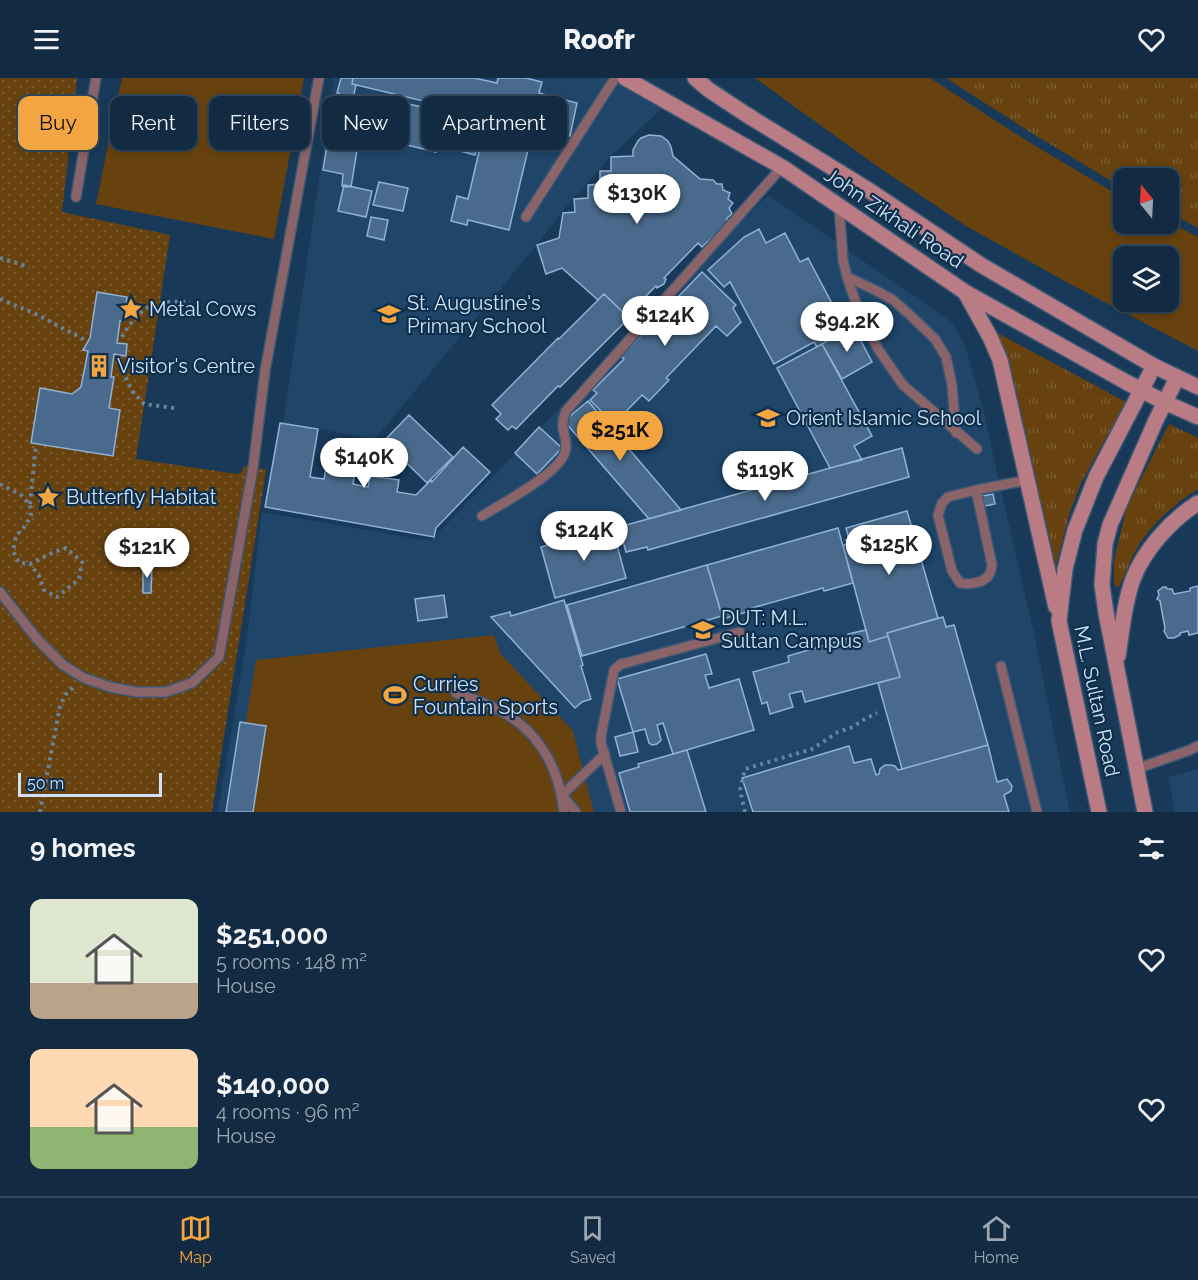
<!DOCTYPE html>
<meta charset="utf-8">
<style>
:root{--surface:#132b42;--page:#1c3349;--text:#f1f3f6;--muted:#9da7b2;--line:#32475b;--accent:#f2a541}
body{margin:0;font-family:Raleway,sans-serif;background:var(--page);color:var(--text);height:100vh;display:flex;flex-direction:column;font-size:22px;white-space:nowrap}
*{box-sizing:border-box;margin:0}
p{font-size:20px;color:var(--muted)}
.icon{flex:none;width:33px;height:33px;fill:none;stroke:currentColor;stroke-width:2;stroke-linecap:round;stroke-linejoin:round}
.map{position:relative;height:734px;overflow:hidden}
.side{display:flex;flex-direction:column;background:var(--surface);flex:1}
.side>*{flex:none}
.guide{position:absolute;left:18px;top:18px;width:600px;height:54px;display:flex;gap:12px}
.needle{width:39px;rotate:342deg}
.fabs{position:absolute;left:1113px;top:90px;display:grid;gap:12px}
.fabs a{display:grid;place-items:center;width:66px;height:66px;border-radius:12px;background:var(--surface);box-shadow:0 3px 9px #0003,0 0 0 2px var(--line);font-size:30px}
.scale{position:absolute;left:18px;bottom:15px;width:144px;box-sizing:border-box;padding-left:6px;border:3px solid #cfe2f5;border-top:0;font-size:16px;line-height:21px;white-space:nowrap;color:#cfe2f5;-webkit-text-stroke:4px #0e2f4c;paint-order:stroke}
.price{position:absolute;translate:-50% -51px;padding:0 14px;border-radius:21px;background:#fff;color:#222;font-size:20px;line-height:39px;filter:drop-shadow(0 2px 3px #0008)}
.price::after{content:'';position:absolute;left:50%;top:36px;width:18px;height:14px;margin-left:-9px;background:inherit;clip-path:polygon(0 0,100% 0,50% 100%)}
.price.selected{background:var(--accent);color:#111}
ul{padding:0;list-style:none}
li{display:flex;align-items:center;gap:18px;height:150px;padding:0 30px}
li span{display:grid;place-items:center;flex:none;width:168px;height:120px;border-radius:12px;color:#555}
li>.icon{margin-inline-start:auto}
span .icon{width:72px;height:72px;fill:#fffc;stroke-width:1}
li b{font-size:26px}
h2{display:flex;justify-content:space-between;align-items:center;height:72px;padding:0 30px;font-size:26px}
.pill{padding:0 21px;border-radius:12px;background:var(--surface);box-shadow:0 3px 9px #0003,0 0 0 2px var(--line);font-size:21px;line-height:54px}
.pill.selected{background:var(--accent);color:#111}
header{display:flex;justify-content:space-between;align-items:center;height:78px;padding:0 30px;background:var(--surface);font-size:27px;font-weight:800}
.tab-bar{display:flex;justify-content:space-around;align-items:center;height:84px;border-top:2px solid var(--line);background:var(--surface);font-size:16px;color:var(--muted)}
.tab-bar a{display:grid;justify-items:center;gap:3px}
.tab-bar .selected{color:var(--accent)}
.map>svg:first-child{display:block}
</style>
<header><svg class="icon" aria-label="menu" viewBox="0 0 24 24"><path d="M4 6h16M4 12h16M4 18h16"/></svg>Roofr<svg class="icon" aria-label="heart" viewBox="0 0 24 24"><path d="M12 20l-8-8c-3-5 5-10 8-4 3-6 11-1 8 4z"/></svg></header>
<div class="map">
<svg width="1198" height="734" viewBox="0 0 1198 734">
<defs>
<pattern id="grass-tufts" width="24" height="20" patternUnits="userSpaceOnUse" patternTransform="scale(1.5)"><rect width="24" height="20" fill="#67420f"/><path d="M3 7l-1-3M5 7V3M7 7l1-3M15 17l-1-3M17 17v-4M19 17l1-3" fill="none" stroke="#7c5d33"/></pattern>
<pattern id="garden-dots" width="8" height="8" patternUnits="userSpaceOnUse" patternTransform="scale(1.5)"><rect width="8" height="8" fill="#67420f"/><path d="M2 2h.1M6 6h.1" fill="none" stroke="#7c5d33" stroke-width="1.8" stroke-linecap="round"/></pattern>
</defs>
<rect width="100%" height="100%" fill="#193958"/>
<!-- built -->
<path fill="#1f4569" d="M334 0H625L668 25 610 79 587 106 574 119 536 168 374 362 321 351 283 346Z
M768 117 954 246 965 268 984 334 997 395 1036 564 1070 734H218L246 567 262 434 430 463Z
M1198 691V734H1175L1168 699Z"/>
<!-- grass -->
<path fill="url(#grass-tufts)" d="M946 0H1198V150L1169 134 1168 100H1124L1123 110 1030 54Z
M992 252 1126 324 1081 405 1069 437 1054 495 1013 301 1008 286Z
M1169 346 1198 360V411C1178 423 1159 440 1145 458 1133 473 1127 493 1119 509H1116L1114 505V483L1127 428Z"/>
<!-- garden -->
<path fill="url(#garden-dots)" d="M0 0H77L62 134 170 157 136 381 237 396 241 395 244 388 266 392 212 734H0Z"/>
<!-- pitch -->
<path fill="#67420f" fill-rule="evenodd" d="M122 0H304L274 161 96 126Z
M755 0H930L1027 63 1123 120 1124 146H1168L1169 144 1198 159V273L1070 206 966 148 874 86ZM1124 178H1168V224H1124Z
M494 557 500 575 573 653 594 734H231L256 582Z"/>
<!-- building -->
<path fill="#496a8c" stroke="#8fb3d8" stroke-width="1.5" d="M341 0H353L352 6 356 7 344 60 350 61V65L328 61 339 15H337Z
M353 0H474L497 5 498 0H526L542 4 539 15 577 25 570 58 352 6Z
M395 23 445 34 436 74 386 62V61L382 59 388 34 393 35Z
M455 46 481 53 475 77 449 70Z
M485 48 531 59 509 152 468 142 467 147 451 143 457 118 468 121Z
M649 57 661 58 668 63 671 69 673 78 700 101 713 102 717 106H722L723 112 730 115 728 121 733 125 729 130 732 136 727 140V146L702 169 698 165 664 200 666 201 664 206 657 210 656 208 642 222 644 224 641 230 635 233 633 231 629 235 632 237 629 240 604 216 598 222 562 190 546 196 537 167 559 160 563 135 575 134 574 121 588 120V107L600 106V93H611V79L633 78V72L638 63 641 60Z
M328 61 358 66 351 109 342 108 343 96 323 92Z
M379 104 408 110 403 133 373 127Z
M344 107 372 113 366 139 338 133Z
M371 139 388 142 384 162 367 158Z
M759 151 766 165 785 155 800 184 808 180 846 252 817 269 814 264 774 286 730 204 724 209 708 192 744 159Z
M702 194 736 227 733 230 741 244 727 258 716 248 666 300 669 302 649 323 642 317 614 346 590 322 597 315 593 312 624 281 621 278Z
M97 214 127 219 124 243H120L117 265 127 266 126 278 114 276 111 299H114L109 330 120 332 113 378 31 365 40 310 72 316 81 309 88 273 83 272 90 260Z
M604 216 629 240 560 309 558 308 516 351 512 348 508 352 496 341 501 336 492 327 558 260 559 261Z
M853 248 872 284 842 301 822 266Z
M822 266 872 358 854 368 862 382 830 390 777 290Z
M588 323 681 432 649 441 564 343Z
M409 337 453 379 427 405 384 363Z
M280 345 318 351 310 399 324 401 326 389 355 394 353 406 368 409 370 398 399 402 397 414 416 417 431 402 432 404 463 369 490 394 436 450 434 459 265 429Z
M539 349 562 370 537 396 515 375Z
M902 370 909 399 648 472 647 469 626 474 619 449Z
M993 416 995 426 985 428 982 418Z
M907 433 938 540 887 555 888 558 869 564 843 467 848 466 846 462 849 461 846 450Z
M612 449 626 500 555 520 541 469Z
M838 450 853 505 824 513 823 510 752 530 753 532 723 541 707 487Z
M707 487 722 538 582 578 567 527Z
M143 488H152L151 515H143Z
M1198 508V555L1189 557 1188 553 1180 555V557L1174 560H1168L1164 553 1165 550 1160 523 1157 521 1159 517 1158 513 1163 509H1166L1167 511H1172L1174 516 1190 513V510Z
M444 517 447 539 418 543 415 521Z
M564 522 583 587 581 588 591 621 582 624 575 630 491 539 510 534 511 538Z
M943 539 946 549 954 547 988 667 902 691 878 605 900 599 887 555Z
M866 552 869 564 888 558 900 599 805 624 802 613 789 616 793 629 770 636 767 624 762 626 753 594 789 584 788 578 849 560 848 556Z
M706 576 712 596 705 597 709 610 739 601 754 652 673 676 663 645 657 647 661 662 657 666 652 667 649 665 645 651 633 654 617 601Z
M240 644 266 648 253 734H226Z
M633 654 638 674 620 678 615 659Z
M988 667 997 704 1007 701 1012 708 1011 713 1004 717 1009 734H753L742 700 849 668 854 685 871 681 876 697 879 696 880 691 885 687H891L895 688 898 692 902 691Z
M687 672 706 734H630L619 695 639 689 638 686Z"/>
<g fill="none" stroke-linecap="round" stroke-linejoin="round">
<!-- lane casing -->
<g stroke="#3a5774" stroke-width="12">
<path id="lane" d="M76 119 96 0
M839 128 843 182 847 199 858 231 878 271 903 307 977 371
M526 139 615 0
M847 199 875 212 893 222 911 238 935 261 946 279 952 307 956 355
M976 412 992 487C991 491 991 494 989 497 984 505 968 507 960 505L952 493 938 437 942 425 948 419Z
M976 412 1028 402
M482 438C501 426 560 395 565 374 570 359 557 354 566 333L782 89
M0 514 37 561 63 587 84 600 110 609 136 614H166L192 605 219 579 253 390 265 293 319 0
M1001 588 1037 734
M456 615C470 620 486 625 499 632 539 653 559 690 564 734
M1136 691 1190 672 1198 668
M562 717 605 676
M562 717 576 734
M621 734 601 665V658L614 592 621 586 626 585 740 554"/>
</g>
<!-- secondary casing -->
<g stroke="#3a5774" stroke-width="18">
<path id="secondary" d="M625 0 782 89 965 214 1126 304 1164 324 1198 339
M695 0 709 12 747 37 870 113 981 187 1154 288 1198 309
M965 214 990 259 1000 282 1056 529
M1118 578C1122 553 1124 525 1133 501 1144 472 1172 441 1198 425
M1099 734 1059 543 1065 491 1075 452 1096 399 1154 288
M1145 734 1106 535 1102 507 1105 466 1110 447 1156 342 1177 300"/>
</g>
<!-- path -->
<path stroke="#69839d" stroke-width="4" stroke-dasharray="3 4.5" stroke-linecap="butt" d="M0 180 29 189
M0 221 36 236 85 262
M122 259C130 245 143 227 160 225 170 223 180 224 190 224
M119 278 122 291 132 313 144 326 174 330
M0 406 21 417 30 427 31 437 26 447 16 458 13 473 19 485 30 486 54 474 66 470 82 484 79 501 57 519 44 512 39 498 30 486
M30 426 36 367
M40 734 60 628 66 616 75 608
M745 734 740 712 745 691 812 671 838 654 853 649 861 643 877 635"/>
<!-- lane -->
<use href="#lane" stroke="#8b6469" stroke-width="9"/>
<!-- secondary -->
<use href="#secondary" stroke="#b97c85" stroke-width="15"/>
</g>
<!-- icons -->
<defs>
<g id="sight-bare" transform="scale(1.8)"><path d="M0-6L1.8-2.2L6-1.7L2.9 1.2L3.7 5.4L0 3.3L-3.7 5.4L-2.9 1.2L-6-1.7L-1.8-2.2Z" fill="#f2a541" stroke="#0e2f4c" stroke-width="2.5" paint-order="stroke"/></g>
<g id="school-bare" transform="scale(1.8)"><path d="M0-5L7-2L0 1L-7-2ZM-4 1L0 2.5L4 1V4Q0 6-4 4Z" fill="#f2a541" stroke="#0e2f4c" stroke-width="2.5" paint-order="stroke"/></g>
<g id="building-bare" transform="scale(1.8)"><path d="M-4-6H4V6H1V3H-1V6H-4ZM-2.5-4.3h1.7v1.8h-1.7ZM.8-4.3h1.7v1.8H.8ZM-2.5-1h1.7V.8h-1.7ZM.8-1h1.7V.8H.8Z" fill="#f2a541" stroke="#0e2f4c" stroke-width="2.5" paint-order="stroke"/></g>
<g id="university-bare" transform="scale(1.8)"><path d="M0-5L7-2L0 1L-7-2ZM-4 1L0 2.5L4 1V4Q0 6-4 4Z" fill="#f2a541" stroke="#0e2f4c" stroke-width="2.5" paint-order="stroke"/></g>
<g id="stadium-bare" transform="scale(1.8)"><path d="M0-5a6.5 5 0 1 0 0 10a6.5 5 0 1 0 0-10ZM-3.5-1.8h7v3.6h-7Z" fill="#f2a541" stroke="#0e2f4c" stroke-width="2.5" paint-order="stroke"/></g>
</defs>
<g fill-rule="evenodd">
<use href="#sight-bare" x="131" y="231"/>
<use href="#school-bare" x="389" y="236"/>
<use href="#building-bare" x="99" y="288"/>
<use href="#school-bare" x="768" y="340"/>
<use href="#sight-bare" x="48" y="419"/>
<use href="#university-bare" x="703" y="552"/>
<use href="#stadium-bare" x="395" y="617"/>
</g>
<g text-anchor="middle" stroke-width="4.5" stroke-linejoin="round" paint-order="stroke">
<!-- street labels -->
<g font-size="20" fill="#cfe2f5" stroke="#0e2f4c">
<text transform="translate(894 140) rotate(34)" y="7">John Zikhali Road</text>
<text transform="translate(1097 623) rotate(78)" y="7">M.L. Sultan Road</text>
</g>
<!-- poi labels -->
<g font-size="20" fill="#cfe2f5" stroke="#0e2f4c" text-anchor="start">
<text x="407" y="232">St. Augustine's<tspan x="407" dy="23">Primary School</tspan></text>
<text x="149" y="238">Metal Cows</text>
<text x="117" y="295">Visitor's Centre</text>
<text x="786" y="347">Orient Islamic School</text>
<text x="66" y="426">Butterfly Habitat</text>
<text x="721" y="547">DUT: M.L.<tspan x="721" dy="23">Sultan Campus</tspan></text>
<text x="413" y="613">Curries<tspan x="413" dy="23">Fountain Sports</tspan></text>
</g>
</g>
</svg>
<div class="fabs">
<a><svg class="needle" viewBox="-14 -14 28 28"><path d="M0-13l5 13h-10z" fill="#e53935"/><path d="M0 13l5-13h-10z" fill="#9da7b2"/></svg></a>
<a><svg class="icon" aria-label="layers" viewBox="0 0 24 24"><path d="M12 4l9 5-9 5-9-5zM3 14l9 5 9-5"/></svg></a>
</div>
<div class="scale">50 m</div>
<b class="price" style="left:637px;top:147px">$130K</b>
<b class="price" style="left:665px;top:269px">$124K</b>
<b class="price" style="left:847px;top:275px">$94.2K</b>
<b class="price selected" style="left:620px;top:384px">$251K</b>
<b class="price" style="left:364px;top:411px">$140K</b>
<b class="price" style="left:765px;top:424px">$119K</b>
<b class="price" style="left:584px;top:484px">$124K</b>
<b class="price" style="left:889px;top:498px">$125K</b>
<b class="price" style="left:147px;top:501px">$121K</b>
<div class="guide">
<a class="pill selected">Buy</a>
<a class="pill">Rent</a>
<a class="pill">Filters</a>
<a class="pill">New</a>
<a class="pill">Apartment</a>
</div>
</div>
<section class="side">
<h2>9 homes<svg class="icon" aria-label="filters" viewBox="0 0 24 24"><path d="M4 7h16M4 17h16"/><circle cx="9" cy="7" r="2"/><circle cx="15" cy="17" r="2"/></svg></h2>
<ul>
<li><span style="background:linear-gradient(#dfe7d0 70%,#b9a48a 0)"><svg class="icon" aria-label="home" viewBox="0 0 24 24"><path d="M3 11l9-7 9 7M6 9v11h12V9"/></svg></span><div><b>$251,000</b><p>5 rooms · 148 m²</p><p>House</p></div><svg class="icon" aria-label="heart" viewBox="0 0 24 24"><path d="M12 20l-8-8c-3-5 5-10 8-4 3-6 11-1 8 4z"/></svg></li>
<li><span style="background:linear-gradient(#ffd9b3 65%,#8fb573 0)"><svg class="icon" aria-label="home" viewBox="0 0 24 24"><path d="M3 11l9-7 9 7M6 9v11h12V9"/></svg></span><div><b>$140,000</b><p>4 rooms · 96 m²</p><p>House</p></div><svg class="icon" aria-label="heart" viewBox="0 0 24 24"><path d="M12 20l-8-8c-3-5 5-10 8-4 3-6 11-1 8 4z"/></svg></li>
</ul>
</section>
<nav class="tab-bar">
<a class="selected"><svg class="icon" aria-label="map" viewBox="0 0 24 24"><path d="M3 6l6-2 6 2 6-2v14l-6 2-6-2-6 2zM9 4v14M15 6v14"/></svg>Map</a>
<a><svg class="icon" aria-label="saved" viewBox="0 0 24 24"><path d="M7 4h10v16l-5-4-5 4z"/></svg>Saved</a>
<a><svg class="icon" aria-label="home" viewBox="0 0 24 24"><path d="M3 11l9-7 9 7M6 9v11h12V9"/></svg>Home</a>
</nav>
